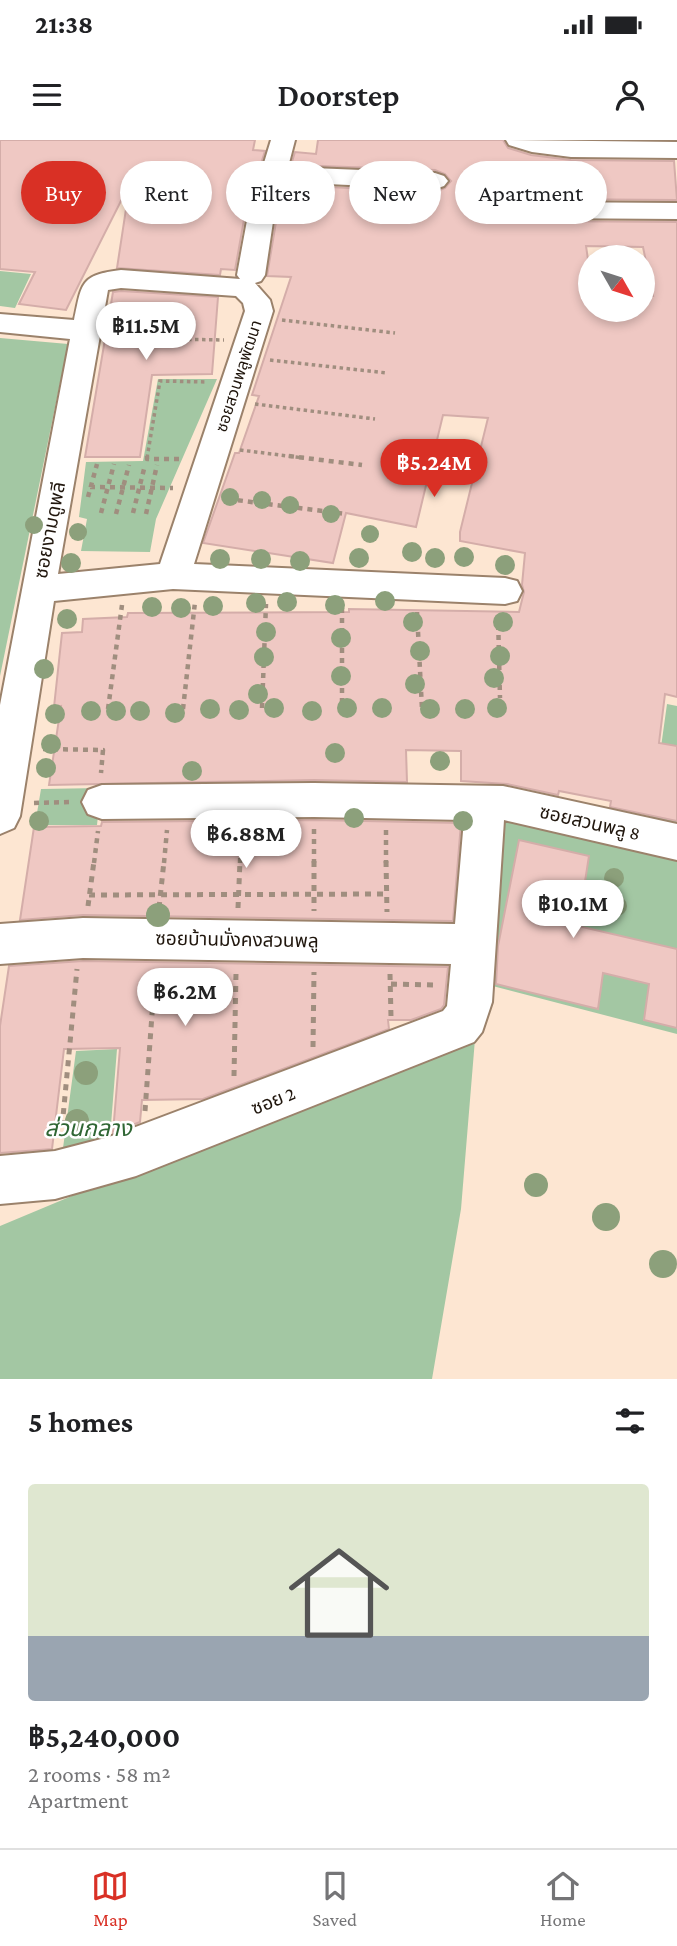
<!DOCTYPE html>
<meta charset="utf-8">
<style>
:root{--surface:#fff;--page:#f2f2f2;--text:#202124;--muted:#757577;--line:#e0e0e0;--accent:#d93025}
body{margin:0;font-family:"Crimson Pro","Noto Sans Thai",serif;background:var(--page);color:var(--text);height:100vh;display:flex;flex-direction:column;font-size:26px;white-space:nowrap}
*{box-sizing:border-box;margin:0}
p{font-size:23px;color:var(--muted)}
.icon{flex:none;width:38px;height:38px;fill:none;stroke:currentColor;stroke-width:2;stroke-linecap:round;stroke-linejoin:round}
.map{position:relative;height:1239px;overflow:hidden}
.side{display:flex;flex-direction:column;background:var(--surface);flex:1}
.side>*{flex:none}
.banner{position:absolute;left:21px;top:21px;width:635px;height:63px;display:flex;gap:14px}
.needle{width:46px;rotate:129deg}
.controls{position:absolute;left:578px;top:105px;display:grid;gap:14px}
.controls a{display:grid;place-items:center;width:77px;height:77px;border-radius:50%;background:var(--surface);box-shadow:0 4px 10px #0003;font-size:35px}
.price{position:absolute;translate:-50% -60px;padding:0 16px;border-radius:24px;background:#fff;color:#222;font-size:23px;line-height:46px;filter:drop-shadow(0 2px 4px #0008)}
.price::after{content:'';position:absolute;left:50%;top:42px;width:21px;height:16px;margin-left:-10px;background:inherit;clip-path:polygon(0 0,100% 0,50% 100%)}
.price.on{background:var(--accent);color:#fff}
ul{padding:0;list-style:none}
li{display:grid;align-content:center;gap:14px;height:371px;padding:0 28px}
li span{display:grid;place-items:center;height:217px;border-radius:7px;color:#555}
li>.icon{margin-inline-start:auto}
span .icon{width:126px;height:126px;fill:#fffc;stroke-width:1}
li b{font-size:30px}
h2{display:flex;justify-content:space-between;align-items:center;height:84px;padding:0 28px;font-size:30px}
.tag{padding:0 24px;border-radius:32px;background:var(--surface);box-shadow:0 4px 10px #0003;font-size:24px;line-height:63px}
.tag.on{background:var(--accent);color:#fff}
.status{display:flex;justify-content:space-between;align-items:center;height:49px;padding:0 35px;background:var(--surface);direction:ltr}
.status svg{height:19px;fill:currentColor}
header{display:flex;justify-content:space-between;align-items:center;height:91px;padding:0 28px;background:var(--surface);font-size:32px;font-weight:600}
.tab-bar{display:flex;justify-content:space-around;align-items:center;height:98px;border-top:2px solid var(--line);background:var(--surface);font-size:19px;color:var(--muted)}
.tab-bar a{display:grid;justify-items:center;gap:4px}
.tab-bar .on{color:var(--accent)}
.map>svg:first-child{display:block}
</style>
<div class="status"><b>21:38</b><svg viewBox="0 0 49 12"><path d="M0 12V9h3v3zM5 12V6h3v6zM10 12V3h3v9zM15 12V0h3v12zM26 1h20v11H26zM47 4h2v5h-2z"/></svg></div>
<header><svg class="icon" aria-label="menu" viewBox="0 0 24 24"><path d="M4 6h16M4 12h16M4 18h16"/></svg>Doorstep<svg class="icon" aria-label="person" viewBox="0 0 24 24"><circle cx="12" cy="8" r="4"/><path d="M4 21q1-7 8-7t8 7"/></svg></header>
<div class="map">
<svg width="677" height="1239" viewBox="0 0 677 1239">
<rect width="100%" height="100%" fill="#fde6d2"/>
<!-- green -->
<path fill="#a3c7a3" d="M0 131 31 134 15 168 0 166Z
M0 198 68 204 0 536Z
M158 239H217L156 379 150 412 81 411 87 379 79 377 86 322 143 321Z
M667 564 677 566V694L650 686Z
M101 648 97 685H35L41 649Z
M502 673 677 713V894L481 843Z
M476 887 461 1069 432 1239H0V1086Z
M117 909 109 1010 61 1023 76 911Z"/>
<!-- building -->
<path fill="#efc8c3" stroke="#d4ada9" stroke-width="2" fill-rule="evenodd" d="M0 0H255L253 10 265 11 245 74 235 130 221 129 220 135 117 128 130 43 66 170 19 164 35 132 0 129Z
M318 0H503L508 8 531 15 571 20 674 21 677 60 539 59 528 63 524 71 529 79 539 81 677 82V557L665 554 659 603 677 606V681L610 667 611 661 559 651 558 655 507 644 461 641V611L406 610 407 642 314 640 49 645 61 566 54 567 62 493 82 492 83 479 127 477 128 473 349 472V469L519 472 524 452 522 445 525 413 460 401V392L488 278 443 275 416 387 346 373 333 423 203 403 235 313H239L259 256 252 255 291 137 267 136 277 76 286 45 435 52 445 48 451 41 445 34 435 30 291 25 295 12 316 14ZM586 106 643 107 653 156H642V170H590V133Z
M121 151 218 157 212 234 152 235 140 317H85L113 152Z
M314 680 461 683 453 781 83 775 20 780 34 687 101 686 102 682Z
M519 700 589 716 578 786 677 809V888L644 880 649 844 603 833 598 869 496 844 498 806Z
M83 821 448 827 444 865 441 869 411 880H388L389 889 203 959 142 960 140 982 113 993 120 908 64 909 52 1009 0 1013V886L9 826Z"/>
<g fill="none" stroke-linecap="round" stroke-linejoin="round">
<!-- minor casing -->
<g stroke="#9b826b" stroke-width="4">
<path id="minor" d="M271 0H295L288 27 435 33 444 36 448 41 444 46 435 49 284 42 274 75 265 135 261 141 255 143 270 160 273 171 194 424 505 438 517 441 522 451 517 461 505 464 173 449 54 461 20 676 14 688 0 694V565L70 199 0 192V174L74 180C82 143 80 135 121 130L240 139 237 135 248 75ZM121 148 236 156 243 163 245 171 160 424 58 434 108 150Z
M506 0 677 2V18L571 17 532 12 509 5Z
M539 62 677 63V79L539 78 530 76 526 70 530 64Z
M314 643 503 646 677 684V720L504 680 492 862 482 892 474 902 136 1036 55 1059 0 1064V1016L55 1011 109 997 443 871 447 866 451 824 83 818 0 824V784L83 778 455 784 464 680 314 677 102 679 88 674 82 662 88 650 102 645Z"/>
</g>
<!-- path-far2 -->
<path stroke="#a08e7f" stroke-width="3.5" stroke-dasharray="3.5 3.5" stroke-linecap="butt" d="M282 180 395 193
M111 198 224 200
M270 220 387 233
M255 264 375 279
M240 310 304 318
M147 318 160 241 207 242"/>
<!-- path-far1 -->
<path stroke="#a08e7f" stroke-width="4.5" stroke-dasharray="5 5" stroke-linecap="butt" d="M147 316V319H183
M289 316 362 325
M90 347 173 348
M88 357 97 324
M228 359 346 374
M101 373 114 324
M133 373 145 325
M116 374 129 325
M146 374 157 325
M342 468V568
M417 472 422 569
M498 475 500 558
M262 568 266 464
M108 569 122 465
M183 569 195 462
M43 609 103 610 101 633
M34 663 71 662
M314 689V723
M386 690V723
M94 723 98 691
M164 723 167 690
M240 723 241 689"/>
<!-- path -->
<path stroke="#a08e7f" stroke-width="5" stroke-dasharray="6 6" stroke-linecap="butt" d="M314 721V771
M386 721 387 772
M89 755 387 754
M88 766 94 721
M159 768 164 721
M238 768 240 721
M390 834 391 877
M391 844 435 845
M313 907 314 832
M234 936 236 833
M145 971 155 833
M61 998 77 829"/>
<!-- minor -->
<use href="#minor" fill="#fff" fill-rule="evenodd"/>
</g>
<!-- trees -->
<g fill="#8ca07b">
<circle cx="230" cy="357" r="9"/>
<circle cx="262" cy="360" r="9"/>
<circle cx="290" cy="365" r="9"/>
<circle cx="331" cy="374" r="9"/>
<circle cx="34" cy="385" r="9"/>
<circle cx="78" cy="392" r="9"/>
<circle cx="370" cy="394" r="9"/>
<circle cx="412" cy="412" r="10"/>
<circle cx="464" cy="417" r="10"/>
<circle cx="359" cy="418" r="10"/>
<circle cx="435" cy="418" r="10"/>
<circle cx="220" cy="419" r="10"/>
<circle cx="261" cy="419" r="10"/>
<circle cx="300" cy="421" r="10"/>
<circle cx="71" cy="423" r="10"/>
<circle cx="505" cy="425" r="10"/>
<circle cx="385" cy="461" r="10"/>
<circle cx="287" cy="462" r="10"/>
<circle cx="256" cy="463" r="10"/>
<circle cx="335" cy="465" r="10"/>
<circle cx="213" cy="466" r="10"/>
<circle cx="152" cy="467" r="10"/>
<circle cx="181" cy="468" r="10"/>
<circle cx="67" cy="479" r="10"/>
<circle cx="413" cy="482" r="10"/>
<circle cx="503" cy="482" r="10"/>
<circle cx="266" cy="492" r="10"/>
<circle cx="341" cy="498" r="10"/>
<circle cx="420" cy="511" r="10"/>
<circle cx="500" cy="516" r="10"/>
<circle cx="264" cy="517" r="10"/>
<circle cx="44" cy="529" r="10"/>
<circle cx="341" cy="536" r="10"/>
<circle cx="494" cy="538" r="10"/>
<circle cx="415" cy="544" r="10"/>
<circle cx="258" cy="554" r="10"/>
<circle cx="274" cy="568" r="10"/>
<circle cx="347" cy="568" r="10"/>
<circle cx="382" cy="568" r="10"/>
<circle cx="497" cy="568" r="10"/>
<circle cx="210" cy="569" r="10"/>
<circle cx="430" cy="569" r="10"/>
<circle cx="465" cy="569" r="10"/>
<circle cx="239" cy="570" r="10"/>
<circle cx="91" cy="571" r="10"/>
<circle cx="116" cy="571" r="10"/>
<circle cx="140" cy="571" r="10"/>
<circle cx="312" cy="571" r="10"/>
<circle cx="175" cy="573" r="10"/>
<circle cx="55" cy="574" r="10"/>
<circle cx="51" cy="604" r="10"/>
<circle cx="335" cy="613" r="10"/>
<circle cx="440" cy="621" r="10"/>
<circle cx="46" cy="628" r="10"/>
<circle cx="192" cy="631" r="10"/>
<circle cx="354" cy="678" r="10"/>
<circle cx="39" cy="681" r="10"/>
<circle cx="463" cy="681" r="10"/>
<circle cx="614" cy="738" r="10"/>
<circle cx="617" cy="766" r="10"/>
<circle cx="579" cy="772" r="12"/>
<circle cx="158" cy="775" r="12"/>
<circle cx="86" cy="933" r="12"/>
<circle cx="77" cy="981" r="12"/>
<circle cx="536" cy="1045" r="12"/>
<circle cx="606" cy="1077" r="14"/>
<circle cx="663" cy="1124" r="14"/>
</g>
<g text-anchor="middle" stroke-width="5" stroke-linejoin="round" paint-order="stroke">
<!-- far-street labels -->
<g font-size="16" fill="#20160d" stroke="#fff">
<text transform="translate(238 236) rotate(-72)" y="6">ซอยสวนพลูพัฒนา</text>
</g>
<!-- street labels -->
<g font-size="19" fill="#20160d" stroke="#fff">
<text transform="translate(49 390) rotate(-79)" y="7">ซอยงามดูพลี</text>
<text transform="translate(590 682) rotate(13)" y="7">ซอยสวนพลู 8</text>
<text transform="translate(237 799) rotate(1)" y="7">ซอยบ้านมั่งคงสวนพลู</text>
<text transform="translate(273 960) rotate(-22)" y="7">ซอย 2</text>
</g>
<!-- near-park labels -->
<g font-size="23" font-style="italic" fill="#2f6634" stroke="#fff">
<text x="88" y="996">ส่วนกลาง</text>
</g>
</g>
</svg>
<div class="controls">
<a><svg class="needle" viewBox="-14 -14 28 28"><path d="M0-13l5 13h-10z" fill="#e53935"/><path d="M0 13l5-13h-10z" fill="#757577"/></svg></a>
</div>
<b class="price" style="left:146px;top:222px">฿11.5M</b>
<b class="price on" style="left:434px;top:359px">฿5.24M</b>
<b class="price" style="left:246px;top:730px">฿6.88M</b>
<b class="price" style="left:573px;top:800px">฿10.1M</b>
<b class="price" style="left:185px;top:888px">฿6.2M</b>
<div class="banner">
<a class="tag on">Buy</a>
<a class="tag">Rent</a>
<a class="tag">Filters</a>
<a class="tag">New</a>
<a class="tag">Apartment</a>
</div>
</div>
<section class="side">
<h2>5 homes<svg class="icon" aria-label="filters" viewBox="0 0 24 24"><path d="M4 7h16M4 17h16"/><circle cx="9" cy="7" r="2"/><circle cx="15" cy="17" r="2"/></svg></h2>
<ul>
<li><span style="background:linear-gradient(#dfe7d0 70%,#9aa5b1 0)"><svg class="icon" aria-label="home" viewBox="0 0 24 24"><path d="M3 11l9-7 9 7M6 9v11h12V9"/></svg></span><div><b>฿5,240,000</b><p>2 rooms · 58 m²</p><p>Apartment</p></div></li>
</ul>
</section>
<nav class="tab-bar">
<a class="on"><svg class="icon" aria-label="map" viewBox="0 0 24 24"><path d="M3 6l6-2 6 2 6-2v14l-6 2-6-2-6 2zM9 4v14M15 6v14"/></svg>Map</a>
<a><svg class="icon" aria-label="saved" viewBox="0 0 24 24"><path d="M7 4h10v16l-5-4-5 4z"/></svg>Saved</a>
<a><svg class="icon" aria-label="home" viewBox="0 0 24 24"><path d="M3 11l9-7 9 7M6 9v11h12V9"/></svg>Home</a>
</nav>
